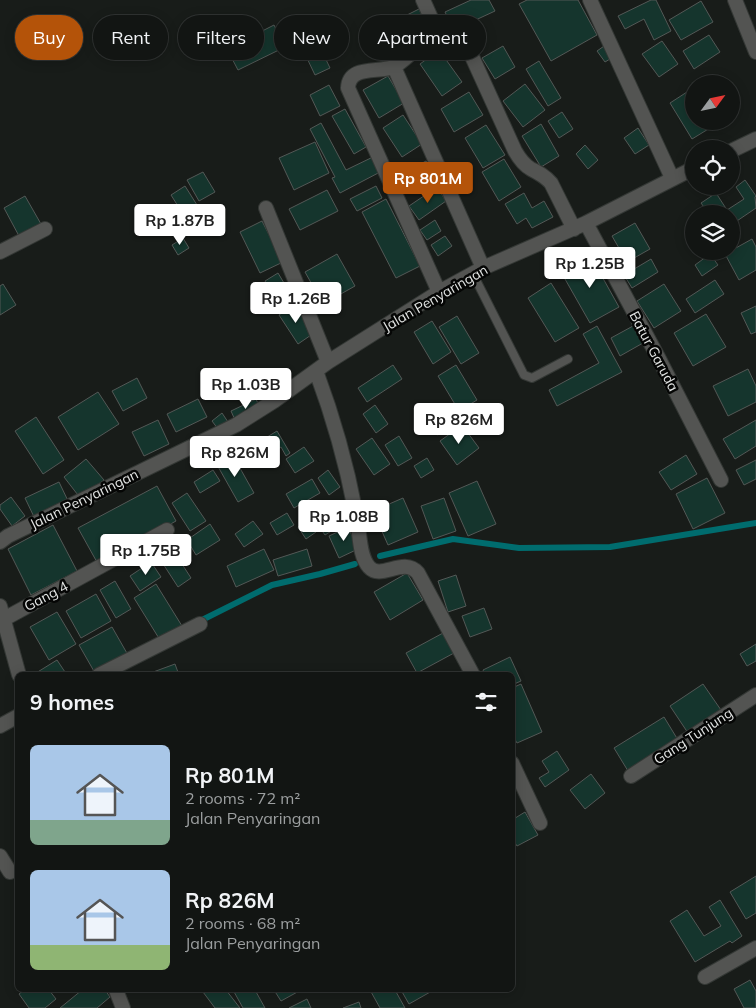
<!DOCTYPE html>
<meta charset="utf-8">
<style>
:root{--surface:#121513;--page:#1b1e1c;--text:#f1f3f6;--muted:#9c9fa0;--line:#313433;--accent:#b45309}
body{margin:0;font-family:Mulish,sans-serif;background:var(--page);color:var(--text);height:100vh;display:flex;flex-direction:column;font-size:19px;white-space:nowrap}
*{box-sizing:border-box;margin:0}
p{font-size:16px;color:var(--muted)}
.icon{flex:none;width:28px;height:28px;fill:none;stroke:currentColor;stroke-width:2;stroke-linecap:round;stroke-linejoin:round}
.map{position:relative;flex:1;overflow:hidden}
.panel{position:absolute;left:15px;top:672px;width:500px;height:320px;display:flex;flex-direction:column;background:var(--surface);border-radius:8px;box-shadow:0 2px 12px #0003,0 0 0 1px var(--line)}
.panel>*{flex:none}
.guide{position:absolute;left:15px;top:15px;width:500px;height:45px;display:flex;gap:10px}
.needle{width:32px;rotate:57deg}
.tools{position:absolute;left:685px;top:75px;display:grid;gap:10px}
.tools a{display:grid;place-items:center;width:55px;height:55px;border-radius:50%;background:var(--surface);box-shadow:0 2px 12px #0003,0 0 0 1px var(--line);font-size:25px}
.price{position:absolute;translate:-50% -42px;padding:0 11px;border-radius:5px;background:#fff;color:#222;font-size:16px;line-height:32px;filter:drop-shadow(0 1px 2px #0008)}
.price::after{content:'';position:absolute;left:50%;top:30px;width:15px;height:11px;margin-left:-8px;background:inherit;clip-path:polygon(0 0,100% 0,50% 100%)}
.price.current{background:var(--accent);color:#fff}
ul{padding:0;list-style:none}
li{display:flex;align-items:center;gap:15px;height:125px;padding:0 15px}
li span{display:grid;place-items:center;flex:none;width:140px;height:100px;border-radius:8px;color:#555}
li>.icon{margin-inline-start:auto}
span .icon{width:60px;height:60px;fill:#fffc;stroke-width:1}
li b{font-size:21px}
h2{display:flex;justify-content:space-between;align-items:center;height:60px;padding:0 15px;font-size:21px}
.chip{padding:0 18px;border-radius:22px;background:var(--surface);box-shadow:0 2px 12px #0003,0 0 0 1px var(--line);font-size:18px;line-height:45px}
.chip.current{background:var(--accent);color:#fff}
.map>svg:first-child{display:block}
</style>
<div class="map">
<svg width="756" height="1008" viewBox="0 0 756 1008">
<rect width="100%" height="100%" fill="#181c19"/>
<g fill="none" stroke-linecap="round" stroke-linejoin="round">
<!-- stream -->
<path stroke="#006c6e" stroke-width="6" d="M380 556 453 539 519 548 610 547 756 523
M198 622 272 585 320 574 355 564"/>
</g>
<!-- building -->
<path fill="#15352d" stroke="#535856" d="M471 0H489L495 11 454 30 445 12Z
M527 0H578L597 35 551 61 519 4Z
M651 0H656L671 31 654 40 644 19 625 29 618 16Z
M701 1 713 22 681 40 669 20Z
M419 9 427 26 396 42 387 25Z
M274 25 285 47 238 70 227 49Z
M42 26 46 35 38 38 34 30Z
M310 26 330 68 315 75 295 33Z
M709 35 720 52 694 69 683 51Z
M662 41 678 64 659 77 642 54Z
M607 44 615 56 605 62 597 51Z
M503 46 515 67 495 79 482 58Z
M439 50 462 82 442 96 420 64Z
M539 61 561 98 548 106 526 69Z
M388 76 404 103 379 118 363 90Z
M525 84 545 110 523 127 503 101Z
M329 85 340 106 320 116 310 95Z
M469 92 483 115 454 132 441 109Z
M687 92 694 103V121H705L710 128 692 139 670 103Z
M345 109 366 147 354 154 332 116Z
M562 112 573 129 559 138 548 121Z
M403 115 422 144 402 157 383 128Z
M321 123 346 170 375 156 382 171 340 193 332 178 335 177 310 129Z
M541 124 559 156 541 167 522 136Z
M486 125 505 155 483 168 465 138Z
M638 128 649 145 635 154 624 138Z
M315 142 329 173 294 190 279 158Z
M585 145 598 160 588 169 576 154Z
M504 159 521 187 499 201 482 172Z
M426 161 435 177 415 188 406 172Z
M203 172 215 192 199 201 187 180Z
M745 180 756 196 755 197 756 208 731 225V214H709L701 203 716 193 727 210 744 199 736 187Z
M185 186 197 205 183 214 171 195Z
M376 186 382 198 357 211 350 199Z
M437 187 446 201 419 220 409 206Z
M327 190 338 211 300 230 289 209Z
M524 193 532 208 544 201 553 217 532 228 526 218 517 224 505 204Z
M25 196 41 224 19 236 4 208Z
M386 199 420 266 396 278 362 212Z
M435 220 441 231 427 240 420 230Z
M262 221 283 262 260 273 240 232Z
M635 223 650 249 627 262 612 236Z
M445 236 452 246 438 256 431 245Z
M183 238 189 248 178 255 172 245Z
M752 239 756 247V270L739 280 725 254Z
M337 254 355 286 323 304 305 272Z
M710 254 718 265 702 276 695 265Z
M590 255 619 307 590 323 561 272Z
M651 259 658 272 632 288 624 275Z
M278 273 293 298 280 306 265 281Z
M715 280 724 294 695 313 686 299Z
M551 283 579 328 555 342 528 298Z
M3 284 16 305 0 315V286Z
M664 284 681 311 654 328 637 301Z
M295 304 314 333 298 344 279 315Z
M756 306V332L751 334 741 313Z
M706 314 726 347 693 366 674 333Z
M457 316 479 353 461 364 439 327Z
M432 321 451 352 433 364 414 332Z
M597 326 622 372 557 406 549 390 599 363 583 334Z
M633 326 643 343 620 356 611 338Z
M393 365 402 379 367 402 358 388Z
M456 365 477 400 459 411 438 376Z
M748 369 756 386V402L728 416 713 386Z
M137 378 147 398 123 411 112 391Z
M98 392 119 424 78 450 58 417Z
M198 399 207 417 176 432 167 414Z
M256 399 260 408 235 420 231 411Z
M375 405 388 424 376 433 363 414Z
M449 411 456 423 437 435 430 423Z
M222 413 228 422 218 429 212 421Z
M36 417 64 460 43 474 15 431Z
M158 420 169 444 144 456 132 432Z
M756 420V446L735 459 723 439Z
M462 425 479 448 457 465 440 441Z
M277 431 290 453 286 456 281 447 257 461 249 448Z
M399 436 412 458 398 466 385 445Z
M372 438 390 464 374 475 356 449Z
M304 447 314 461 295 473 286 459Z
M232 454 254 493 238 502 216 463Z
M686 455 697 474 671 490 659 472Z
M427 458 434 470 421 478 414 466Z
M86 459 104 480 81 499 64 477Z
M756 460V479L744 485 736 470Z
M213 470 220 481 200 493 194 482Z
M328 470 340 487 329 495 318 478Z
M707 478 725 513 693 529 676 494Z
M312 479 320 493 294 508 286 494Z
M477 481 496 524 468 536 449 493Z
M59 482 70 505 36 521 25 498Z
M157 486 176 521 98 564 78 528Z
M187 493 206 521 190 531 172 503Z
M11 497 25 516 12 526 0 509V505Z
M403 498 418 532 388 545 373 511Z
M444 498 456 531 433 539 421 506Z
M332 512 341 525 325 535 316 522Z
M287 513 294 525 277 535 270 523Z
M308 520 316 532 306 539 298 527Z
M253 521 263 534 244 547 235 534Z
M210 524 220 540 196 555 187 540Z
M53 525 77 571 31 595 8 549Z
M348 527 358 549 339 558 329 536Z
M171 547 191 578 178 587 158 556Z
M264 549 274 570 236 587 227 566Z
M307 549 312 566 278 576 273 560Z
M151 562 161 577 140 591 130 576Z
M407 573 423 600 390 620 374 592Z
M456 575 466 606 448 612 438 581Z
M115 581 131 609 116 618 100 590Z
M156 584 182 626 160 640 134 598Z
M96 594 111 621 81 638 66 611Z
M484 608 492 629 470 637 462 616Z
M57 612 76 644 49 660 30 627Z
M112 627 128 655 95 673 79 645Z
M443 633 454 653 417 673 406 653Z
M756 644V661L747 666 740 654Z
M510 657 521 681 512 685V675H485L483 670Z
M57 660 67 675H38L36 673Z
M175 664 179 675H145Z
M521 684 542 732 517 743 512 734V688Z
M703 684 721 710 688 733 670 706Z
M664 717 678 740 628 771 614 748Z
M557 751 569 770 545 787 539 778 549 772 542 761Z
M591 774 605 793 585 809 570 790Z
M525 812 538 835 517 846 512 838V820Z
M756 876V913L746 919 730 892Z
M720 900 742 936 732 943 730 941 695 962 670 921 687 910 704 936 721 926 709 907Z
M750 980 756 991V1008H744L734 989Z
M24 990H49L56 999 45 1008H29L19 994Z
M82 990H105L110 997 97 1008H60Z
M206 990H226L240 1008H215L203 992Z
M233 990H255L265 1008H243Z
M274 990H301L281 1001Z
M370 990H395L405 1008H380Z
M401 990H431L432 991 409 1004Z
M307 999 311 1008H289Z
M359 1002 361 1008H343Z"/>
<g fill="none" stroke-linecap="round" stroke-linejoin="round">
<!-- service casing -->
<g stroke="#343835" stroke-width="10">
<path id="service" d="M473 274 524 375 532 378 568 359"/>
</g>
<!-- minor casing -->
<g stroke="#343835" stroke-width="16">
<path id="minor" d="M423 0 436 29 435 32C425 39 402 64 393 67 378 73 349 65 348 88L439 292
M590 0 672 178
M735 0 756 52
M464 39 515 151C519 158 524 165 531 169 539 173 545 176 551 183L574 229
M394 67 483 268
M731 151 756 139
M266 208 328 362
M586 223 658 357 721 480
M0 252 45 229
M316 371C335 422 349 473 358 526 360 538 360 557 369 567 381 581 403 556 418 573L473 675
M0 542 8 536 236 425 274 401 328 362 439 292 483 268 586 223 694 168
M0 606 19 675
M4 619 167 530
M99 675 200 624
M0 726 18 716
M512 763 540 823
M631 776 756 695
M0 856 10 872
M705 977 756 948
M116 990 123 1008"/>
</g>
<!-- service -->
<use href="#service" stroke="#535452" stroke-width="8"/>
<!-- minor -->
<use href="#minor" stroke="#535452" stroke-width="14"/>
</g>
<g text-anchor="middle" stroke-width="5" stroke-linejoin="round" paint-order="stroke">
<!-- street labels -->
<g font-size="14" fill="#e3e5e4" stroke="#050605">
<text transform="translate(435 298) rotate(-30)" y="5">Jalan Penyaringan</text>
<text transform="translate(654 351) rotate(62)" y="5">Batur Garuda</text>
<text transform="translate(84 499) rotate(-26)" y="5">Jalan Penyaringan</text>
<text transform="translate(46 596) rotate(-28)" y="5">Gang 4</text>
<text transform="translate(693 736) rotate(-33)" y="5">Gang Tunjung</text>
</g>
</g>
</svg>
<div class="tools">
<a><svg class="needle" viewBox="-14 -14 28 28"><path d="M0-13l5 13h-10z" fill="#e53935"/><path d="M0 13l5-13h-10z" fill="#9c9fa0"/></svg></a>
<a><svg class="icon" aria-label="locate" viewBox="0 0 24 24"><circle cx="12" cy="12" r="6"/><path d="M12 2v4M12 18v4M2 12h4M18 12h4"/></svg></a>
<a><svg class="icon" aria-label="layers" viewBox="0 0 24 24"><path d="M12 4l9 5-9 5-9-5zM3 14l9 5 9-5"/></svg></a>
</div>
<b class="price current" style="left:428px;top:204px">Rp 801M</b>
<b class="price" style="left:180px;top:246px">Rp 1.87B</b>
<b class="price" style="left:590px;top:289px">Rp 1.25B</b>
<b class="price" style="left:296px;top:324px">Rp 1.26B</b>
<b class="price" style="left:246px;top:410px">Rp 1.03B</b>
<b class="price" style="left:459px;top:445px">Rp 826M</b>
<b class="price" style="left:235px;top:478px">Rp 826M</b>
<b class="price" style="left:344px;top:542px">Rp 1.08B</b>
<b class="price" style="left:146px;top:576px">Rp 1.75B</b>
<div class="guide">
<a class="chip current">Buy</a>
<a class="chip">Rent</a>
<a class="chip">Filters</a>
<a class="chip">New</a>
<a class="chip">Apartment</a>
</div>
<section class="panel">
<h2>9 homes<svg class="icon" aria-label="filters" viewBox="0 0 24 24"><path d="M4 7h16M4 17h16"/><circle cx="9" cy="7" r="2"/><circle cx="15" cy="17" r="2"/></svg></h2>
<ul>
<li><span style="background:linear-gradient(#a9c7e8 75%,#7fa58c 0)"><svg class="icon" aria-label="home" viewBox="0 0 24 24"><path d="M3 11l9-7 9 7M6 9v11h12V9"/></svg></span><div><b>Rp 801M</b><p>2 rooms · 72 m²</p><p>Jalan Penyaringan</p></div></li>
<li><span style="background:linear-gradient(#a9c7e8 75%,#8fb573 0)"><svg class="icon" aria-label="home" viewBox="0 0 24 24"><path d="M3 11l9-7 9 7M6 9v11h12V9"/></svg></span><div><b>Rp 826M</b><p>2 rooms · 68 m²</p><p>Jalan Penyaringan</p></div></li>
</ul>
</section>
</div>
